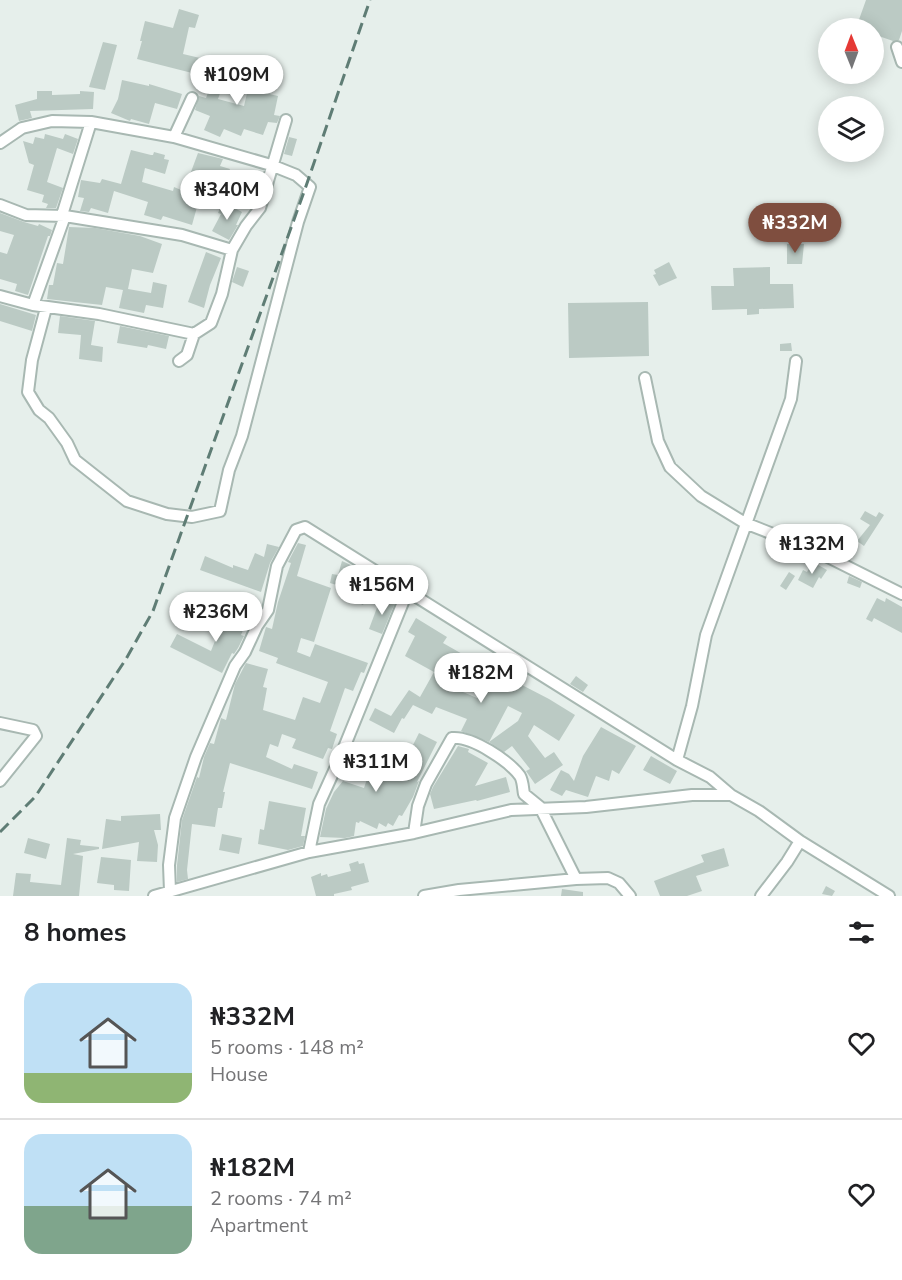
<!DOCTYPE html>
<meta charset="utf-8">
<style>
:root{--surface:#fff;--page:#f6f6f6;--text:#202124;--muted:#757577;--line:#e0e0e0;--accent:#7f4e3f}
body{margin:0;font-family:"Nunito Sans",sans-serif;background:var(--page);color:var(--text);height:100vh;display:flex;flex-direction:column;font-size:22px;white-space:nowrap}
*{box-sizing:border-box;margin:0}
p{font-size:20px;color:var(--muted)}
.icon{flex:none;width:33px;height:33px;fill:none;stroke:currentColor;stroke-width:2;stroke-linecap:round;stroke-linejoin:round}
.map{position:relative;height:896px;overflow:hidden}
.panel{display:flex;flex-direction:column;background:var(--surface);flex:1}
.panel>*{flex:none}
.needle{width:39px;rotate:359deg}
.fabs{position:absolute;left:818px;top:18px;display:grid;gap:12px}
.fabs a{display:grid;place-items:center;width:66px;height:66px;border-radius:50%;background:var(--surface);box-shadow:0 3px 15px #0003;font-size:30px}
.price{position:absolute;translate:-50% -51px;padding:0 14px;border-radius:21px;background:#fff;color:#222;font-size:20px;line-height:39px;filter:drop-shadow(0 2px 3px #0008)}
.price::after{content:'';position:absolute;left:50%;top:36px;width:18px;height:14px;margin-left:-9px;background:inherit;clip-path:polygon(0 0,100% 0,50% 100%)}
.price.current{background:var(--accent);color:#fff}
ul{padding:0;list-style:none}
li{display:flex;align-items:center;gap:18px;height:150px;padding:0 24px}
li+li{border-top:2px solid var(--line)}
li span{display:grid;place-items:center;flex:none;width:168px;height:120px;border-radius:18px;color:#555}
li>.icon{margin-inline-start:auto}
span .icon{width:72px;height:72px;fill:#fffc;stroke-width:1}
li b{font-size:26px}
h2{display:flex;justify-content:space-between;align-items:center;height:72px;padding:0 24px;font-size:26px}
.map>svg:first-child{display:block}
</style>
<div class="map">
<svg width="902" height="896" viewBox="0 0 902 896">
<rect width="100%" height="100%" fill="#e6efeb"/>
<!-- building -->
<path fill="#bbcac4" d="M866 0H902V31L899 40 893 41 873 34V28H856Z
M179 9 199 15 195 28 189 27 183 54 200 58 196 74 137 59 142 41H140L145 21 173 28Z
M103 42 117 45 105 90 89 87Z
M223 60 253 69 249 82 226 76 218 99 244 106 248 89 278 96 274 115 280 116 277 123 268 122 263 135 244 129 241 136 224 129 220 137 204 130 210 116 195 110 199 96 206 98 213 79 218 80Z
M122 80 149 86V84L182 94 177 109 155 103 149 124 131 119 130 121 111 113 118 99Z
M37 91H52V95L80 94V91L94 92 93 109 30 111 32 118 19 121 15 105 37 99Z
M45 134 63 139 65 134 78 139 73 154 57 148 47 182 63 188 56 208H46L48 204 42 202 44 195 27 190 34 165 29 163 23 141 33 144 35 137 44 139Z
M289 137 297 139 292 156 284 154Z
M131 150 151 155H153L154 152 165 155 164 159 169 160 165 174 145 168 142 182 173 191 174 187 181 190 182 187 185 188 198 153 223 159 220 166 230 169 220 196 202 189 192 225 163 216 161 220 144 215 148 202 114 191 108 213 91 208 89 212 80 211 84 198 78 197 81 180 100 183 102 179 121 184Z
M223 202 242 212 236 225H238L229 240 212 231 221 214 218 213Z
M0 213 24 222 38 226 39 224 52 230 50 236H48L28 295 15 291 17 284 0 279V252L7 254 14 235 0 231Z
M69 227 95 228 140 236 162 244 153 273 132 269 128 289 151 293 153 282 167 285 163 308 146 305 144 313 119 308 123 290 106 287 102 305 47 299 49 285H53L57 263 63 264Z
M787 244H804L802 264H787Z
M206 252 221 258 210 285 204 308 188 302Z
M669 262 677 278 659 286 653 275 656 274 654 270Z
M237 267 249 271 243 287 232 282Z
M770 267V284H793L794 308 759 309V314L747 315V309L712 310 711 286H734L733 268Z
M648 302 649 356 569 358 568 303Z
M0 304 36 315 32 331 0 321Z
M60 316 95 321 91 345 103 347 102 362 79 359 81 335 58 333Z
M120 326 169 336 166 349 148 345 147 348 117 343Z
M791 343 792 351H780V344Z
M865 511 876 517 879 512 884 515 864 546 857 541 870 525 860 519Z
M842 533 850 536 845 552 837 550Z
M298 543 306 545 297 576 331 588 314 642 301 638 297 652 310 657 315 644 368 663 364 673 361 672 353 691 345 688 330 731 337 734 332 749 328 748 323 759 292 748 296 739 282 734 278 747 270 744 266 757 292 769 294 764 318 772 312 789 230 763 223 792H225L222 808H218L215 827 192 824 187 870 188 879 177 882V865L182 820 197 777 199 778 204 757 210 743 214 744 221 718 226 720 235 684 246 663 268 669 263 687 267 688 263 710 295 720 303 697 320 703 328 682 276 663 278 658 259 651 266 627 272 629 278 602 291 563 288 562Z
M267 544 279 547 270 563 261 592 200 570 205 556 233 568V565L248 570 255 553 264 557Z
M342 561 353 566 350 574 373 585 363 605 346 597 350 589 330 583 332 574 338 575Z
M813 562 827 570 821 579 819 577 813 588 798 580 803 570 807 572Z
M789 572 795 576 786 590 780 586Z
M849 576 862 582 860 588 847 583Z
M381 597 395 603 382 634 369 629Z
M877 598 885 602 886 598 902 607V633L874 618 872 622 866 619Z
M228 608 249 616 241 635 244 636 238 648 234 654 232 653 222 673 170 647 177 634 211 651Z
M416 618 447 637 443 643 464 655 448 684 449 686 477 698 493 670 549 699 575 715 559 741 534 725 528 736 545 758 554 752 563 765 535 784 526 771 530 769 512 746 504 752 489 742 518 721 522 713 508 706 489 742 461 731 467 719 436 707 432 714 413 705 404 719 402 718 394 733 369 720 375 708 391 716 409 690 420 697 434 672 405 656 415 636 408 632Z
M576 676 588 685 583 692 570 684Z
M601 727 636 746 619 774 612 770 609 781 596 776 588 797 566 790 562 796 550 790 561 770 569 774 574 781 583 756Z
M419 733 437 742 417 782 419 781 413 797 402 816 399 815 393 826 388 823 386 827 379 823 377 829 360 821 359 823 356 822 354 836 345 838 320 837 326 809 334 792 343 781 364 788 368 776 350 769 358 753 387 772 389 768 399 773Z
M458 746 469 749 468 752 488 763 475 786 506 777 510 792 477 801 476 800 434 809 430 794 433 787Z
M651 756 677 771 670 784 643 770Z
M269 801 306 808 301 836H305L303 846 288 850 258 844 260 829 264 830Z
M160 814 161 830H154L158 845 157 862 137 861 139 842 102 849 106 819 121 821V816Z
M222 834 242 838 239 854 219 850Z
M28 838 50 844 46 859 24 853Z
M67 838 81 840 80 845 99 847V849L73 854 83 856 79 896H13L16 873 31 874 30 882 61 885Z
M724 848 729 866 696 876 702 891 687 896H660L654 881 704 862 701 855Z
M101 857 131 860 129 891 114 890V885L97 883Z
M358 861 359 864 364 863 369 882 351 887 352 890 334 894V896H316L311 877 321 873V876L327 874 328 877 351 871 349 864Z
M826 886 835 891 832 896 822 894Z
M562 889 583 892V896H561Z"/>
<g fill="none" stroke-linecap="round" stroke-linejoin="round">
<!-- minor casing -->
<g stroke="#a8b8b2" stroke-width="14">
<path id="minor" d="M897 47 902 62
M174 137 192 98
M0 143 22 128 52 121 91 122 174 137 271 165 296 175 310 187 298 222 242 436 229 470 220 511 192 517 167 514 127 501 75 460 67 443 49 418 39 410 28 392 32 360 46 308
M0 205 26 215 65 216
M62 215 91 122
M0 296 33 305 99 314 194 334 211 323 222 294 232 250
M33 305 65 216 182 235 232 250 246 226 260 208 286 120
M179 361 187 355 194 334
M645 378 658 441 670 467 701 496 745 523 816 551 902 594
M0 723 33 730 36 736 0 781
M677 760 692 706 706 635 791 399 796 361
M414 833 418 806 426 784 452 738C472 736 509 761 520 776 523 781 523 789 524 794L540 807 576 879
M309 852 319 804 339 760 408 590
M170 891 169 865 175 818 196 757 235 666 245 652 257 626 268 610 277 566 296 530 305 527 677 760 710 777 731 795 759 811 800 841 889 896
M154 896 309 852 414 833 511 810 586 807 692 795H731
M424 896 459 890 576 879 608 878 619 883 630 896
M761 896 787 862 800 841"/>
</g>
<!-- minor -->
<use href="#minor" stroke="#fff" stroke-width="10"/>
<!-- rail -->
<path stroke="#5f7d75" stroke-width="3" stroke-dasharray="12 6" stroke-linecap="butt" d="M0 832 35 797 126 659 153 611 305 189 370 0"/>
</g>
</svg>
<div class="fabs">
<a><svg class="needle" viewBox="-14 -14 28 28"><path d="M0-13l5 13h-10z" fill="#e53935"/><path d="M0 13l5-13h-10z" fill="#757577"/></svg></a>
<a><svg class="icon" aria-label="layers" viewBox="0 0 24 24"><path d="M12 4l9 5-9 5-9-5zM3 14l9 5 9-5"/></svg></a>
</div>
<b class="price" style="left:237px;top:106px">₦109M</b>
<b class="price" style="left:227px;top:221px">₦340M</b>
<b class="price current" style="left:795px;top:254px">₦332M</b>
<b class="price" style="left:812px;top:575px">₦132M</b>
<b class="price" style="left:382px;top:616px">₦156M</b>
<b class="price" style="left:216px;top:643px">₦236M</b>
<b class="price" style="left:481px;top:704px">₦182M</b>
<b class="price" style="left:376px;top:793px">₦311M</b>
</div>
<section class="panel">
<h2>8 homes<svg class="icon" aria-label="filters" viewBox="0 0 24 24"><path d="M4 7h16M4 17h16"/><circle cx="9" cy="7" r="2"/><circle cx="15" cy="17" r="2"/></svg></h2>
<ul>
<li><span style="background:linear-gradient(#bfe0f5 75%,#8fb573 0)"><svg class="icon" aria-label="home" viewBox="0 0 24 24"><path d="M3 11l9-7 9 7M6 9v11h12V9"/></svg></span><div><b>₦332M</b><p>5 rooms · 148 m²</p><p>House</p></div><svg class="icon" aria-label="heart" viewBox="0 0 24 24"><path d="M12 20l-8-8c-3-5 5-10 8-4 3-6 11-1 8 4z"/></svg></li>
<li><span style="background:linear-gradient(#bfe0f5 60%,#7fa58c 0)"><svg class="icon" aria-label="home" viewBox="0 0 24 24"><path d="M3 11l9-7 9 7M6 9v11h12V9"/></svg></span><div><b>₦182M</b><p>2 rooms · 74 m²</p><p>Apartment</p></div><svg class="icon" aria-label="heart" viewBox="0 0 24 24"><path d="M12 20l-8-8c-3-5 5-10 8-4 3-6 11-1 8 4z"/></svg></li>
</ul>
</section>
